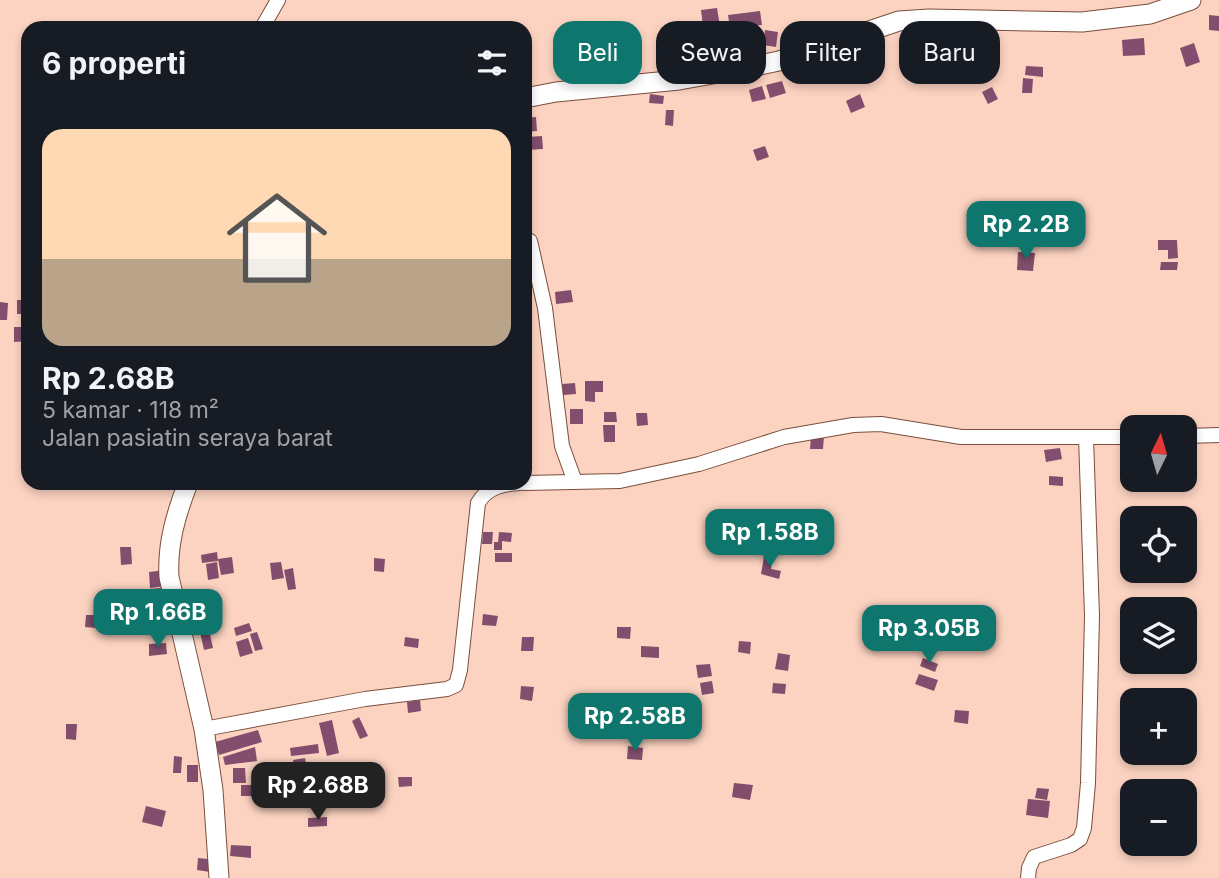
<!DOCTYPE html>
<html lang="id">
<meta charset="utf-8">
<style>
:root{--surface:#171b24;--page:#242831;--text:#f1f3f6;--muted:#9ea1a6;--line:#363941;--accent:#0f766e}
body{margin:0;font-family:Inter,sans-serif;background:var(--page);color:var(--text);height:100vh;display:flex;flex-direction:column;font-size:26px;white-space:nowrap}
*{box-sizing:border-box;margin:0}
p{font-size:23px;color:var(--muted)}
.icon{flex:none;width:38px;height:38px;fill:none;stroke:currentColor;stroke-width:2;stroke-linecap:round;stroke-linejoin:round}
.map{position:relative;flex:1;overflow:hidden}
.sheet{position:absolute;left:21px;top:21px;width:511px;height:469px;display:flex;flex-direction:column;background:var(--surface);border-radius:21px;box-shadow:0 4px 10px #0003}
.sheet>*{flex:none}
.top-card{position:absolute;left:553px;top:21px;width:560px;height:63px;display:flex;gap:14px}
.needle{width:46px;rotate:5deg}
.controls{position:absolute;left:1120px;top:415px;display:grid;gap:14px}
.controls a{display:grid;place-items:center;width:77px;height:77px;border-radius:14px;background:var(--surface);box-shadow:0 4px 10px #0003;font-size:35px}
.price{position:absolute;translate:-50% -60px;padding:0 16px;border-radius:14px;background:var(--accent);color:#fff;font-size:23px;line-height:46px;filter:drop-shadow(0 2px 4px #0008)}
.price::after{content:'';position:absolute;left:50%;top:42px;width:21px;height:16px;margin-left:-10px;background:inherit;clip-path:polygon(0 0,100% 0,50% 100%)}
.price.current{background:#222;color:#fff}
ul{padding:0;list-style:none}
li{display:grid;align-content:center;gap:14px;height:371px;padding:0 21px}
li+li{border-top:2px solid var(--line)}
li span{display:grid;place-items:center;height:217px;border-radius:21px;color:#555}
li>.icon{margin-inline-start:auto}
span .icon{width:126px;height:126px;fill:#fffc;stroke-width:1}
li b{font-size:30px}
h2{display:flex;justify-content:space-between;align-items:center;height:84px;padding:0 21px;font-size:30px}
.pill{padding:0 24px;border-radius:21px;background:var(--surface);box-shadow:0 4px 10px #0003;font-size:24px;line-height:63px}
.pill.current{background:var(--accent);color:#fff}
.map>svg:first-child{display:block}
</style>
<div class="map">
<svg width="1219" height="878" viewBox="0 0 1219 878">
<rect width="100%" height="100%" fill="#fcd3c1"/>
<!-- building -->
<path fill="#834e6d" d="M717 8 721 32 704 34 701 10Z
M760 11 762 25 730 28 728 15Z
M1209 15 1219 16V31L1209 30Z
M765 30 778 32 776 47 763 45Z
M746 34 750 58 732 61 729 37Z
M1144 38 1145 55 1123 56 1122 40Z
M675 41H691L690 63H674Z
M1194 43 1200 62 1186 67 1180 48Z
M697 50H711V64L697 65Z
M1026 66 1043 67V77L1025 75Z
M1023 78 1033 79 1032 93H1022Z
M782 81 786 93 770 98 766 85Z
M762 86 766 99 752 102 749 90Z
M992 87 998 99 988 104 982 92Z
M650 94 664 96 663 104 649 103Z
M860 94 865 107 851 113 846 101Z
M666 110H674L673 126 665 125Z
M536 117 537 131 525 132V118Z
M542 136 543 149 527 150 526 137Z
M765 146 769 157 757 161 753 150Z
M1158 240H1177L1178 258 1168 259V250H1158Z
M1018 252 1035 253 1033 271 1017 270Z
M1161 262H1178L1177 270H1160Z
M571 290 573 302 556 304 555 292Z
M17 300H26V314H17Z
M0 302 8 303 7 320H0Z
M14 327H28V341L14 342Z
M585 381H603V392H595V402L585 401Z
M575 383 576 394 563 395 562 384Z
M570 409H583V424H570Z
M604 412H616L617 422H604Z
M636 413H647L648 425 637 426Z
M603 425H615V442H604Z
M811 435 824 436 823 449H810Z
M1060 448 1062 459 1046 462 1044 450Z
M1049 476 1063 477V486L1049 485Z
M483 532H493L492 544H482Z
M499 532 512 533 511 542 502 541V550H494V542H498Z
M120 547H131L132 564 121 565Z
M217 552 218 561 202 563 201 555Z
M495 553H512V562H495Z
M232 557 234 573 221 575 218 559Z
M764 557 773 558 771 569 781 571 779 579 761 574Z
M374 558 385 559 384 572 374 571Z
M217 562 219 578 208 580 206 564Z
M281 562 284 578 272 580 270 563Z
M293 568 296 589 288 590 284 570Z
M165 570 166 586 150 588 149 572Z
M171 587 172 600 151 602 149 589Z
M110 608 126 609 125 621 109 620Z
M483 614 498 616 496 626 482 625Z
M86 615H98L97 628 85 627Z
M249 623 252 631 236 636 234 628Z
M617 627H631L630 639 617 638Z
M209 630 213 648 204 650 200 632Z
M257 632 263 649 255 651 250 634Z
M405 637 419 639 418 648 404 646Z
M522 637H534L533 651H521Z
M248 638 253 653 240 657 236 642Z
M739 641 751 642 750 654 738 652Z
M166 643 167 654 149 656V644Z
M641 646 659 647V658L641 657Z
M778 653 790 655 788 671 775 669Z
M923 658 938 664 935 672 920 666Z
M710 664 712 676 698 678 696 665Z
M919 674 938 680 934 691 915 684Z
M712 681 714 693 702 695 700 683Z
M773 683 786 684 785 694 772 693Z
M521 686 534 687 532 701 520 699Z
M420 700 421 711 408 713 407 702Z
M955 710 969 711 968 724 954 722Z
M359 717 368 736 360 739 352 721Z
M332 720 339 753 327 756 319 723Z
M66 724H77L76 740 66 739Z
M258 730 262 742 219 755 215 742Z
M318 744 319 753 291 756 290 748Z
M628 746 643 748 642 760 627 759Z
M255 747 257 761 225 765 223 757Z
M174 756 182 757 181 773H173Z
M305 758 307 769 295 771 293 760Z
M187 765H198V782H187Z
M233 768H245L246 783H233Z
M329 768 333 784 326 786 321 770Z
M398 777H412V786L399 787Z
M734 783 753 785 750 800 732 797Z
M241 785H260V796H241Z
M1037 788 1049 789 1047 800 1035 798Z
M1028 799 1050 801 1048 818 1026 815Z
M146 806 166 811 162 827 142 822Z
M327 817V826L308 827V818Z
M231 845 251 846V858L230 856Z
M198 858 208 859 210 872 197 870Z"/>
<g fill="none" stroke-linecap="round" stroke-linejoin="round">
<!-- street casing -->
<g stroke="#7a4e3b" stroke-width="16">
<path id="street" d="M262 28 278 0
M530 241 545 308 562 446 575 482
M1185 436 1219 435
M525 483 620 481 699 464 784 437 853 425 881 424 961 437H1132
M204 729 365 699 447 689 456 685 460 670 478 503C487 487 503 484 520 483
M1028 878 1029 868 1034 857 1071 845 1080 839 1084 828 1088 783 1092 616 1086 437"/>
</g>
<!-- secondary casing -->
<g stroke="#7a4e3b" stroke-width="21">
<path id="secondary" d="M525 98 556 92 679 80 730 71 779 61 899 21 929 19 1082 22 1150 14 1191 0
M188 483C176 514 167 544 169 577L204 729 213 790 219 878"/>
</g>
<!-- street -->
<use href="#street" stroke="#fff" stroke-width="14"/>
<!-- secondary -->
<use href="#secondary" stroke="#fff" stroke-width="19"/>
</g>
</svg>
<div class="controls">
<a><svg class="needle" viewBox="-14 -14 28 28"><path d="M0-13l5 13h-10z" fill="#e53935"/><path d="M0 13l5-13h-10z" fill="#9ea1a6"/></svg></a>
<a><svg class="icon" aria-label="locate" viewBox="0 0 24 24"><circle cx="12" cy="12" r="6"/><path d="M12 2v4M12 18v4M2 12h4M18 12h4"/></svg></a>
<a><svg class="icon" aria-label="layers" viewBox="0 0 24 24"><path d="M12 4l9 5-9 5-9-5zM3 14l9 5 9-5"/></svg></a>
<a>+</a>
<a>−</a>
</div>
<b class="price" style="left:1026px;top:261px">Rp 2.2B</b>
<b class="price" style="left:770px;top:569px">Rp 1.58B</b>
<b class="price" style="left:158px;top:649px">Rp 1.66B</b>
<b class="price" style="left:929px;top:665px">Rp 3.05B</b>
<b class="price" style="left:635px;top:753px">Rp 2.58B</b>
<b class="price current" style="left:318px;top:822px">Rp 2.68B</b>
<div class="top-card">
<a class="pill current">Beli</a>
<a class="pill">Sewa</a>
<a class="pill">Filter</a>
<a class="pill">Baru</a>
</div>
<section class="sheet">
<h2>6 properti<svg class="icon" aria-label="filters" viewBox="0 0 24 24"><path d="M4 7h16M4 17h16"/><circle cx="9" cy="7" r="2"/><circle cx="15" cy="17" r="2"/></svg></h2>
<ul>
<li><span style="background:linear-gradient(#ffd9b3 60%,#b9a48a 0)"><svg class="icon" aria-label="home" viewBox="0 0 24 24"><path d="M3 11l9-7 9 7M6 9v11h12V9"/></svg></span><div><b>Rp 2.68B</b><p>5 kamar · 118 m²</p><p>Jalan pasiatin seraya barat</p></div></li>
</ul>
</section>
</div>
